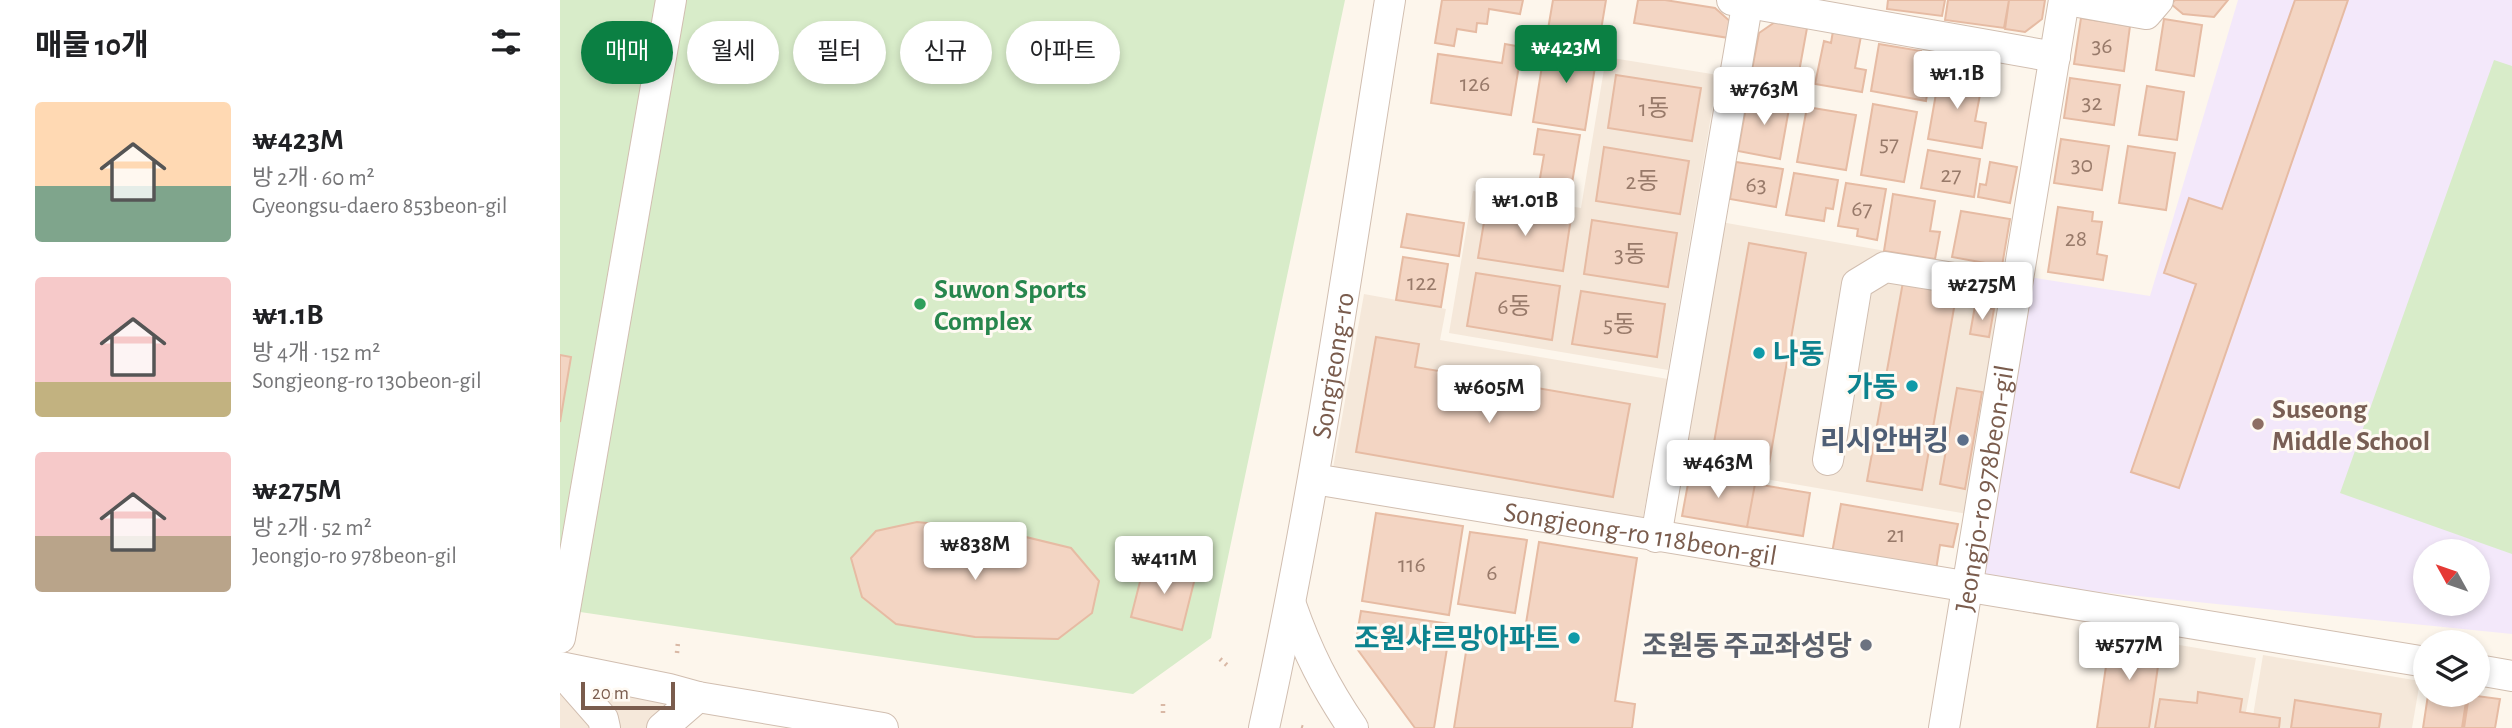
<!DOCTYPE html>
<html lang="ko">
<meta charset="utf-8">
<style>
:root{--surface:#fff;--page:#f2f2f2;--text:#202124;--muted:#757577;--accent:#0b8043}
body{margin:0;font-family:"Alegreya Sans","Noto Sans KR",sans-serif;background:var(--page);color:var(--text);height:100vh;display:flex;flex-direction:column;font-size:26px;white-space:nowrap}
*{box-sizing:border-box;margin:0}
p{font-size:23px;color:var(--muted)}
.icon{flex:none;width:38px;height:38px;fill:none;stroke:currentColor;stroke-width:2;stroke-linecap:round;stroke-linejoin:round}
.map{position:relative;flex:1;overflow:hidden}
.drawer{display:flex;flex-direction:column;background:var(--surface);width:560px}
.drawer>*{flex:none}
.hud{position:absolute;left:21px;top:21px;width:665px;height:63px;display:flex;gap:14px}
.needle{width:46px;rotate:310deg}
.controls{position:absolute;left:1853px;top:539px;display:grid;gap:14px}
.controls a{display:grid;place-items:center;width:77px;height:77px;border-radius:50%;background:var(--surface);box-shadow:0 4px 10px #0003;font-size:35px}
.scale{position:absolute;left:21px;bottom:18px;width:94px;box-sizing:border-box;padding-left:7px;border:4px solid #7a5c4d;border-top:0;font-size:19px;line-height:24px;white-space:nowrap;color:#7a5c4d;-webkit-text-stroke:5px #fffaf3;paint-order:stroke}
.price{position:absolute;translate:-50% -60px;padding:0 16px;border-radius:7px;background:#fff;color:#222;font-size:23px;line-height:46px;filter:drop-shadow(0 2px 4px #0008)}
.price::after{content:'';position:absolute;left:50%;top:42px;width:21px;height:16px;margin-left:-10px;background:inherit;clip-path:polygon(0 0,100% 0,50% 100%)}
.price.active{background:var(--accent);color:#fff}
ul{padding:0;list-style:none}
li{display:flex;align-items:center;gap:21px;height:175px;padding:0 35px}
li span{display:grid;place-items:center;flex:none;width:196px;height:140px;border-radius:7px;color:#555}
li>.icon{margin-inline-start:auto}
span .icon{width:84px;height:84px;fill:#fffc;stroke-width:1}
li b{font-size:30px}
h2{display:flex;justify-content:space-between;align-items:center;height:84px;padding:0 35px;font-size:30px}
.tag{padding:0 24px;border-radius:32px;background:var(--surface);box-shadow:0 4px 10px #0003;font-size:24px;line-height:63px}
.tag.active{background:var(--accent);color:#fff}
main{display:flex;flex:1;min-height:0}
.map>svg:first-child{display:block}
</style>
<main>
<section class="drawer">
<h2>매물 10개<svg class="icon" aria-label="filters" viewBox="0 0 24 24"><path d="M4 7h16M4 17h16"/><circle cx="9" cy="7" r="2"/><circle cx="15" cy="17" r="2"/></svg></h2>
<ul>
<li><span style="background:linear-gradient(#ffd9b3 60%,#7fa58c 0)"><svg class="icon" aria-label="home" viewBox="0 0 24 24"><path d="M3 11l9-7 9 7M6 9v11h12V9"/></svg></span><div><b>₩423M</b><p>방 2개 · 60 m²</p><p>Gyeongsu-daero 853beon-gil</p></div></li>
<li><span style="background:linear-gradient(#f6c9c9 75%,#c2b280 0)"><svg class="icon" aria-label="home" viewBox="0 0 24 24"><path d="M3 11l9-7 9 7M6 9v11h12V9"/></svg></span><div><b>₩1.1B</b><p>방 4개 · 152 m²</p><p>Songjeong-ro 130beon-gil</p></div></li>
<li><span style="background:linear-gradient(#f6c9c9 60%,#b9a48a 0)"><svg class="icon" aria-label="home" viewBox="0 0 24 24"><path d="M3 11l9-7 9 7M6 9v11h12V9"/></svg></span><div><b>₩275M</b><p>방 2개 · 52 m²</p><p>Jeongjo-ro 978beon-gil</p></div></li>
</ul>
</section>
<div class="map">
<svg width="1952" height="728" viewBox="0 0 1952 728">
<rect width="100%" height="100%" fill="#fdf6ec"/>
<!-- residential -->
<path fill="#f5e8da" d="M1046 57 1158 75 1108 370 889 333 913 191 1021 208Z
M1161 222 1462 275 1419 516 1118 464Z
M804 294 886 309 880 340 1108 379 1082 522 773 468Z
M1590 640 1696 658 1683 728H1574Z
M1703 655 1860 681 1852 728H1691Z
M0 674 138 697 102 728H0Z"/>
<!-- education -->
<path fill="#f3e8fa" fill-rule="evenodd" d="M1678 0H1952V634L1419 580 1469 277 1590 296ZM1866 551H1918V604H1866Z"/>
<!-- garden -->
<path fill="#d8ecc9" d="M0 0H785L651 638 573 694 0 609Z
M1934 60 1952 66V554L1780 493Z"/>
<!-- building -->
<path fill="#f3d5c3" stroke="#e6bba3" stroke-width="2" d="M882 0H963L960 14 929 9 927 24 917 23 916 32 897 29 894 46 875 43Z
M993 0H1046L1038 48 986 41Z
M1078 0H1105L1155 8 1172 23 1169 38 1074 23Z
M1328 0H1385L1382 16 1327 9Z
M1388 0H1449L1444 28 1385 20Z
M1449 0H1485L1482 19 1465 32 1445 29Z
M1615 0H1668L1654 17 1623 14 1611 4Z
M1735 0H1788L1619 488 1571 472 1636 284 1604 273 1629 198 1662 209Z
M1521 18 1570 26 1564 71 1514 64Z
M1604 19 1642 25 1634 76 1596 70Z
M1215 22 1247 28 1237 83 1191 75 1199 33Z
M1273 31 1301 36 1295 68 1306 70 1302 92 1255 84 1264 41 1271 43Z
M986 41 1038 48 1025 130 973 122Z
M945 44 962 47 951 115 871 103 878 54 942 63Z
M1319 44 1361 51 1358 73 1370 76 1366 101 1311 91Z
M1380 71 1423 79 1415 121 1426 123 1422 148 1368 139Z
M1056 75 1141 88 1132 141 1048 128Z
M1510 78 1560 85 1554 125 1504 118Z
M1587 86 1624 92 1617 140 1579 135Z
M1188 96 1230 103 1220 159 1178 151Z
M1313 104 1357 112 1344 182 1301 175Z
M1247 107 1296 115 1286 170 1237 162Z
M978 129 1020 135 1011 189 979 184 984 155 974 154Z
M1501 139 1549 146 1542 190 1494 183Z
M1568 146 1615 153 1606 210 1559 203Z
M1044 147 1129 161 1120 214 1036 201Z
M1368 150 1420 159 1414 197 1361 188Z
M1176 162 1223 169 1216 207 1170 199Z
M1430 162 1457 167 1450 203 1418 197 1420 184 1426 185Z
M1234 173 1278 180 1273 209 1266 208 1264 221 1226 215Z
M1286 183 1326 189 1317 240 1297 236 1298 229 1278 226Z
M1333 194 1375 201 1370 231 1380 232 1375 259 1324 251Z
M927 204 1011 218 1003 271 918 258Z
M1498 207 1533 212 1532 221 1542 222 1537 254 1547 256 1543 280 1488 272Z
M1401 211 1450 219 1442 266 1392 257Z
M847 214 904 223 899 256 841 247Z
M1032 220 1117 233 1108 287 1024 274Z
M1189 243 1246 253 1209 464 1152 454Z
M843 257 888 264 881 307 836 300Z
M916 273 1000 286 992 340 907 326Z
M1343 282 1397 291 1362 490 1307 481Z
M1021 291 1105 304 1097 357 1012 344Z
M1415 306 1434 309 1429 337 1410 334Z
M816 337 859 344 855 367 1070 404 1053 497 796 452Z
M0 355 11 357 0 422Z
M1397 388 1422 392 1405 489 1380 484Z
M1130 473 1195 484 1187 527 1122 516Z
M1195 484 1250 493 1243 536 1187 527Z
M1281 504 1398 524 1393 547 1380 545 1376 570 1272 553Z
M816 513 903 526 889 615 802 601Z
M357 522 437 530 511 548 539 581 532 613 498 639 415 637 336 624 302 597 291 558 316 531Z
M910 532 967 540 955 613 898 604Z
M979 542 1077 558 1055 701 1075 704 1072 728H894L909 633 963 642Z
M585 562 636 574 622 630 571 617Z
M801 611 891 624 874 728H855L795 646Z
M1551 632 1602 639 1589 728H1537Z
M1638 692 1682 699 1680 712 1720 718 1719 728H1595L1600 699 1637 703Z
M1868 695H1907L1902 728H1863Z
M1909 695 1940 699 1935 728H1904Z
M1735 700 1821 714 1819 728H1731Z"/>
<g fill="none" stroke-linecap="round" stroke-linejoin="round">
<!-- minor casing -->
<g stroke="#d1beb0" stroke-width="32">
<g id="minor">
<path d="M1172 0 1495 57"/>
<path d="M1507 0 1586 14 1598 0"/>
<path d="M1268 460 1297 284 1325 267 1456 288"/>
<path id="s1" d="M754 479 1866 662"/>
<path d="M1096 537 1188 0"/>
<path d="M731 605C747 651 765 687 793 728"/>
<path d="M0 638 111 0"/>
<path d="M0 667 109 689 138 697 323 728"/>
<path d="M0 670 43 719 45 728"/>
<path d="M1918 670 1952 676"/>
<path d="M102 728 138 697"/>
<path id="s2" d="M704 728C757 487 791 243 830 0"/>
<path id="s3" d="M1384 728 1504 0"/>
</g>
</g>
<!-- path -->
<path stroke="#d9b8a5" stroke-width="4.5" stroke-dasharray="2 5" stroke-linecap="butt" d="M117 653 118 642
M660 659 669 667
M603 713V699
M741 727 744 728"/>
<!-- minor -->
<use href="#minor" stroke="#fff" stroke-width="30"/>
</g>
<!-- markers -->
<circle fill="#2e9e5b" stroke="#fffaf3" stroke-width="2.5" cx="360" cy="304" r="7"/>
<g fill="#0f9aa8" stroke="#fffaf3" stroke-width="2.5">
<circle cx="1199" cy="353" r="7"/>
<circle cx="1352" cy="386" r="7"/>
<circle cx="1014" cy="638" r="7"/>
</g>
<circle fill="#8d6e63" stroke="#fffaf3" stroke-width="2.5" cx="1698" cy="424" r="7"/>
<circle fill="#5c6f8a" stroke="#fffaf3" stroke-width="2.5" cx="1403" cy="440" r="7"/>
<circle fill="#6b7280" stroke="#fffaf3" stroke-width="2.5" cx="1306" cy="645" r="7"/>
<g text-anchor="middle" stroke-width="6" stroke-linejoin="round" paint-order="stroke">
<!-- number labels -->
<g font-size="24" fill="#987a6a">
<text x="1542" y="53">36</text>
<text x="915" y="91">126</text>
<text x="1532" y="110">32</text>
<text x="1094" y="116">1동</text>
<text x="1329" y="151">57</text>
<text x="1522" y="172">30</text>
<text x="1391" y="182">27</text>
<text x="1082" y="189">2동</text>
<text x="1196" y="192">63</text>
<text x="1302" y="216">67</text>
<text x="1516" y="246">28</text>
<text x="1070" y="262">3동</text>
<text x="862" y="290">122</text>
<text x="954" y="314">6동</text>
<text x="1059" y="332">5동</text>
<text x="1336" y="542">21</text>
<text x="852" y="572">116</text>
<text x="932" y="580">6</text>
</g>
<!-- leisure labels -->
<g font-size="28" font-weight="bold" fill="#27864d" stroke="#fffaf3" text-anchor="start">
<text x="374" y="298">Suwon Sports<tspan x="374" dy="32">Complex</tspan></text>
</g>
<!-- culture labels -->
<g font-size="28" font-weight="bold" fill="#0d838f" stroke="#fffaf3" text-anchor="end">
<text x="1213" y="363" text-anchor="start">나동</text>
<text x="1338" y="396">가동</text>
<text x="1000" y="648">조원샤르망아파트</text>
</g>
<!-- street labels -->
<g font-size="28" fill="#7a5c4d" stroke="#fffaf3">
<text dy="10" stroke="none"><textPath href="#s2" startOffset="369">Songjeong-ro</textPath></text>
<text dy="10" stroke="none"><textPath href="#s3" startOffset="243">Jeongjo-ro 978beon-gil</textPath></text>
<text dy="10" stroke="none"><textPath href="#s1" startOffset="331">Songjeong-ro 118beon-gil</textPath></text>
</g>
<!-- education labels -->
<g font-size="28" font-weight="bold" fill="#785e54" stroke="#fffaf3" text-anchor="start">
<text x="1712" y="418">Suseong<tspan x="1712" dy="32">Middle School</tspan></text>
</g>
<!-- service labels -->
<g font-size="28" font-weight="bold" fill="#4e5e75" stroke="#fffaf3" text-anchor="end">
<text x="1389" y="450">리시안버킹</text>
</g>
<!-- worship labels -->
<g font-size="28" font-weight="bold" fill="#5b616d" stroke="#fffaf3" text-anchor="end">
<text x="1292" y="655">조원동 주교좌성당</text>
</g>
</g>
</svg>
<div class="controls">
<a><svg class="needle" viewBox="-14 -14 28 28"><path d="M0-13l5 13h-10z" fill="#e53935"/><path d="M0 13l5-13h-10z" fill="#757577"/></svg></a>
<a><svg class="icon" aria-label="layers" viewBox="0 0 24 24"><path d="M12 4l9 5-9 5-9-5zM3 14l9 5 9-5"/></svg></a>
</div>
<div class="scale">20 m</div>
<b class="price active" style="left:1006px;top:85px">₩423M</b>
<b class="price" style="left:1397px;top:111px">₩1.1B</b>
<b class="price" style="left:1204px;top:127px">₩763M</b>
<b class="price" style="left:965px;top:238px">₩1.01B</b>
<b class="price" style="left:1422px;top:322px">₩275M</b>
<b class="price" style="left:929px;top:425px">₩605M</b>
<b class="price" style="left:1158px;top:500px">₩463M</b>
<b class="price" style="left:415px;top:582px">₩838M</b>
<b class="price" style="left:604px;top:596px">₩411M</b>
<b class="price" style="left:1569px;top:682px">₩577M</b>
<div class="hud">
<a class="tag active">매매</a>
<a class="tag">월세</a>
<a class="tag">필터</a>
<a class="tag">신규</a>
<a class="tag">아파트</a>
</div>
</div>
</main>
